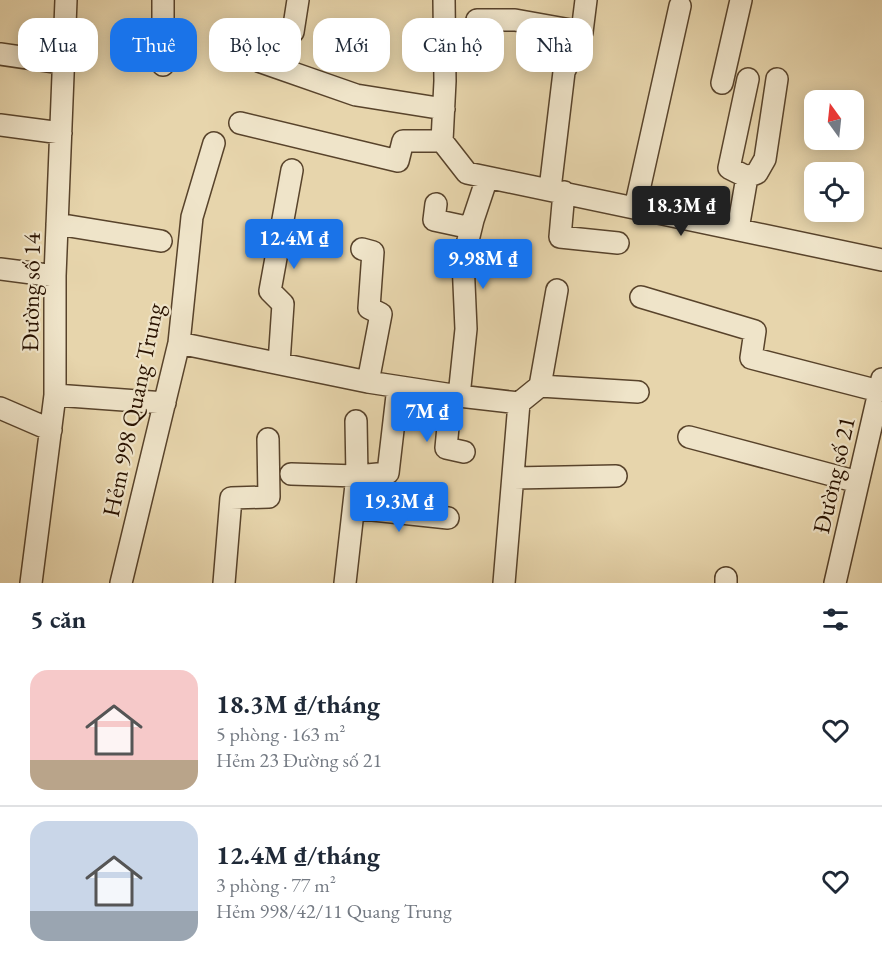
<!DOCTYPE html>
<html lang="vi">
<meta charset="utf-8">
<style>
:root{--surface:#fff;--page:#f2f2f3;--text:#1f2937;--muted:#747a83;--line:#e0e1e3;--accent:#1a73e8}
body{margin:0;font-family:"EB Garamond",serif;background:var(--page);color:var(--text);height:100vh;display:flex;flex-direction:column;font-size:22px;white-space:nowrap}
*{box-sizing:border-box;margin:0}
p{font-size:20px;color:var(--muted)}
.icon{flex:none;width:33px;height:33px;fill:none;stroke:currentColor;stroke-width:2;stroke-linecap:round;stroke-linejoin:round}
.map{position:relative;height:583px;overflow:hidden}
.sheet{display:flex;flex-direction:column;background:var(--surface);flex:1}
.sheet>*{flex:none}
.banner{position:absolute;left:18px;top:18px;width:846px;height:54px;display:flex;gap:12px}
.needle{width:39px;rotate:345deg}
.fabs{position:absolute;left:804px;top:90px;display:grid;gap:12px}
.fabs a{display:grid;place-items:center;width:60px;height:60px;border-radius:12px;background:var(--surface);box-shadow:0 3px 15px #0003;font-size:30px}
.price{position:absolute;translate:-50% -51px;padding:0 14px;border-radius:6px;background:var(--accent);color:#fff;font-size:20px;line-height:39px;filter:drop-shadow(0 2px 3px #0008)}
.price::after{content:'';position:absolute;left:50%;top:36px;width:18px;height:14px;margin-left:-9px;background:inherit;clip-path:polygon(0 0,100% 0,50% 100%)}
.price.current{background:#222;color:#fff}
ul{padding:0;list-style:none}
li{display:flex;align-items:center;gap:18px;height:150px;padding:0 30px}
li+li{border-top:2px solid var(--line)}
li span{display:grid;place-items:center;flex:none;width:168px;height:120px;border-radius:18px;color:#555}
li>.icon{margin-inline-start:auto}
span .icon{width:72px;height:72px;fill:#fffc;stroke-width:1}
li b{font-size:26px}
h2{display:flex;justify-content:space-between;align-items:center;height:72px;padding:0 30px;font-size:26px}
.pill{padding:0 21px;border-radius:18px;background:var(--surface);box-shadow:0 3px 15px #0003;font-size:21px;line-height:54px}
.pill.current{background:var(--accent);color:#fff}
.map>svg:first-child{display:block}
</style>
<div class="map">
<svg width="882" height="583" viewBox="0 0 882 583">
<rect width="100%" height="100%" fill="#e7d5ac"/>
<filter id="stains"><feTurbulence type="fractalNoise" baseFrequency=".00333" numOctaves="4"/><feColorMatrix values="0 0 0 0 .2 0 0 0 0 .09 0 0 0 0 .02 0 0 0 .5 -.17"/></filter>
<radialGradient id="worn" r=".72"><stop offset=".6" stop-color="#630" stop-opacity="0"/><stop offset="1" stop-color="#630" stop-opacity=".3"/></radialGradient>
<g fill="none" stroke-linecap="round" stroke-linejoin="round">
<!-- minor casing -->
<g stroke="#58432b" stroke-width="24">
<path id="minor" d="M444 0 445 81 442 141 467 173 882 260
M477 20H515L582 32
M293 32 298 0
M0 54 62 63
M247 57 356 95 444 109
M163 65V0
M722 83 741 0
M240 123 398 161 403 141H442
M0 125 61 133
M747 177 729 168 748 79
M550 189 564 72 582 32 586 0
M564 192 560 237 618 243
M436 204 434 220 471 228
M635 208 680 6
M57 224 161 241
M738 229 747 177 757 173 765 159 777 79
M362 249 373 252 369 308 381 314 368 382
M0 269 55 276
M641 297 755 331 751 358 879 391
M179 343 368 382 459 396 519 403
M279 363 283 304 270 291 292 170
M540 386 638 392
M55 395 165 403
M451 395 446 448 464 452
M459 396 466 329 463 261 473 220 487 178
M0 408 51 430
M689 437 858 482
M291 474 357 476 388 473 398 387
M514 478 616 476
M354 508 448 518
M31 583 55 395V276L66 0
M121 583 179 343 192 217 214 143
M224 583 231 498 269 497 268 439
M345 583 357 476 356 421
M504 583 519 403 540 386 557 290
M726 583V578
M835 583 882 379"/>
</g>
<!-- minor -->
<use href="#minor" stroke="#efe4c9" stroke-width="21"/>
</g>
<g text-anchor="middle" stroke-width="4.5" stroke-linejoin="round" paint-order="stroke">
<!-- street labels -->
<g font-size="24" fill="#291200" stroke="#efe4c9">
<text transform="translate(31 292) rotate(-89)" y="8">Đường số 14</text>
<text transform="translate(133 410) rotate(-78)" y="8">Hẻm 998 Quang Trung</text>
<text transform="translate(834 475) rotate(-77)" y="8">Đường số 21</text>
</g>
</g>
<rect width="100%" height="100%" filter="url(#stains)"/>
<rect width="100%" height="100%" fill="url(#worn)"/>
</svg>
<div class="fabs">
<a><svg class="needle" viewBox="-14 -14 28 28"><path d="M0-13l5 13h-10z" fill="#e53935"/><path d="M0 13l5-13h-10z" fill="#747a83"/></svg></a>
<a><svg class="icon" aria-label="locate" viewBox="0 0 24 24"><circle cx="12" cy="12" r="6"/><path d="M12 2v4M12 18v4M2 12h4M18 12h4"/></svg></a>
</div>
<b class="price current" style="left:681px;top:237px">18.3M ₫</b>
<b class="price" style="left:294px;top:270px">12.4M ₫</b>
<b class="price" style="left:483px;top:290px">9.98M ₫</b>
<b class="price" style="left:427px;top:443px">7M ₫</b>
<b class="price" style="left:399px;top:533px">19.3M ₫</b>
<div class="banner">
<a class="pill">Mua</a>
<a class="pill current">Thuê</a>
<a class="pill">Bộ lọc</a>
<a class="pill">Mới</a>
<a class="pill">Căn hộ</a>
<a class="pill">Nhà</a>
</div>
</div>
<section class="sheet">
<h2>5 căn<svg class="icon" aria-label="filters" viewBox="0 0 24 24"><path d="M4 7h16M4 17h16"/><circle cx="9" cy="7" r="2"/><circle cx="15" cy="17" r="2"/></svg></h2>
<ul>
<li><span style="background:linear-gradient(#f6c9c9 75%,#b9a48a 0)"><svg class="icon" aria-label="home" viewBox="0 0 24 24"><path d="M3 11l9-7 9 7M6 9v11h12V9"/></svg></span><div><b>18.3M ₫/tháng</b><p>5 phòng · 163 m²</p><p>Hẻm 23 Đường số 21</p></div><svg class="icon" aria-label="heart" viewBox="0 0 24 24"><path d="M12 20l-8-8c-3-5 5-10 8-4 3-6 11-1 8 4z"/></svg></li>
<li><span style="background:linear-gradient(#c9d6e8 75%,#9aa5b1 0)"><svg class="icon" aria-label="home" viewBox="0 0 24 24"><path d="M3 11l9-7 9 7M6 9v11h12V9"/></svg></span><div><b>12.4M ₫/tháng</b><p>3 phòng · 77 m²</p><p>Hẻm 998/42/11 Quang Trung</p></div><svg class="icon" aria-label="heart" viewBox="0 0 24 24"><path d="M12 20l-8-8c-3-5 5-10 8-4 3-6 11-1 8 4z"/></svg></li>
</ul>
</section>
